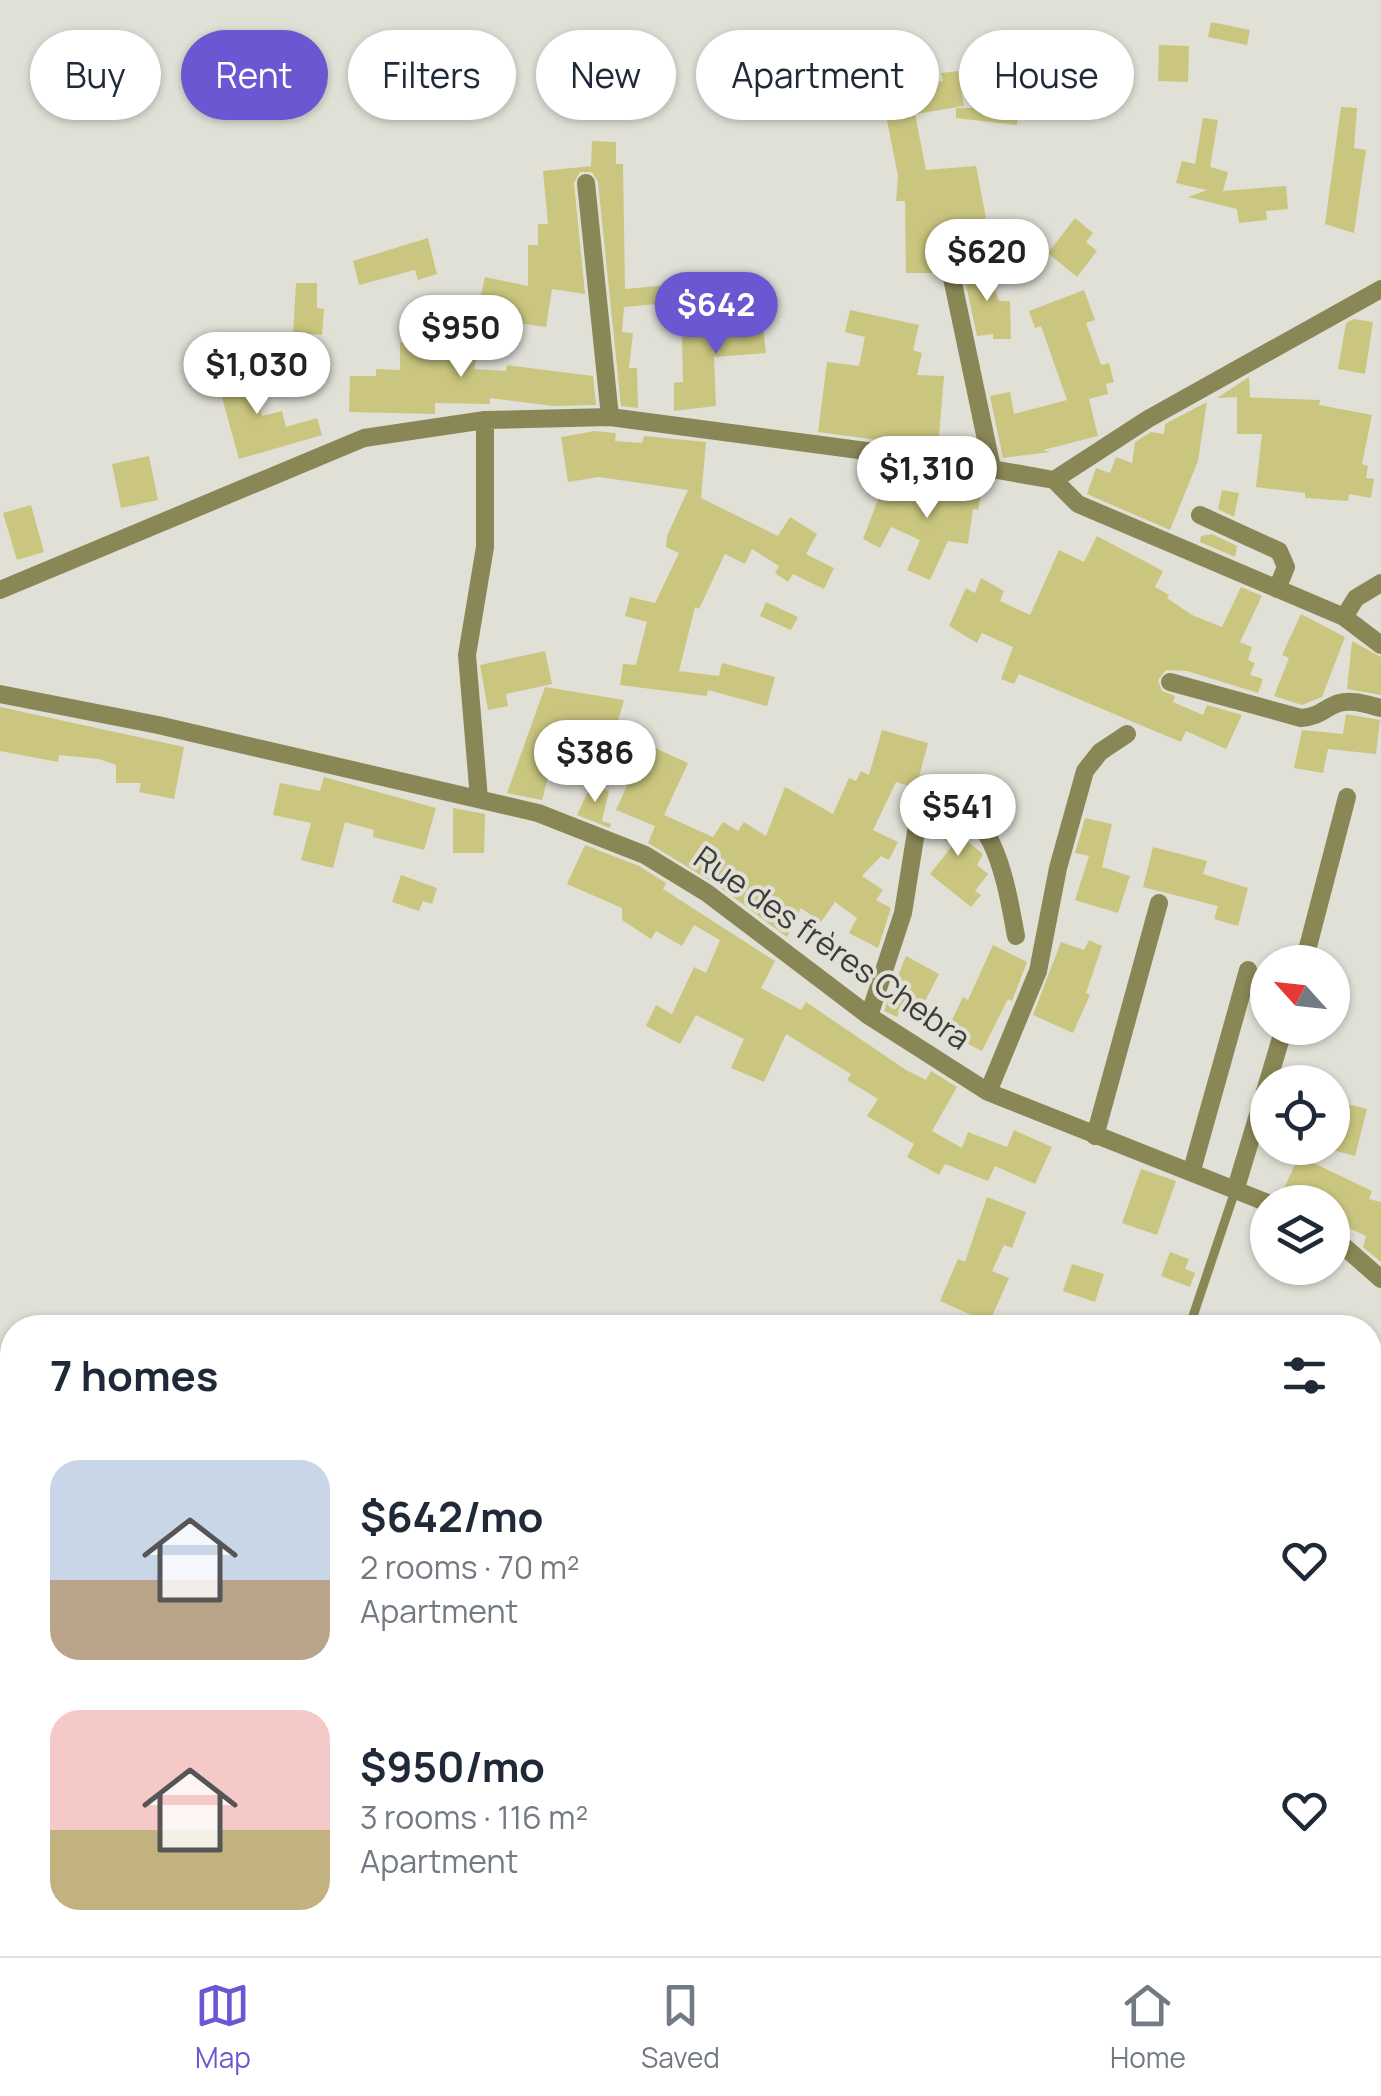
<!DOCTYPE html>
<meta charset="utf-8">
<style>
:root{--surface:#fff;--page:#f2f2f3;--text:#1f2937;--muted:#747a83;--line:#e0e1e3;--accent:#6a57d1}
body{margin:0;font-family:Manrope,sans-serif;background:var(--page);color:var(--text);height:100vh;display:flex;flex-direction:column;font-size:38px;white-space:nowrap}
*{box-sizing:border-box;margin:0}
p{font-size:32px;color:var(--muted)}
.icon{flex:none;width:55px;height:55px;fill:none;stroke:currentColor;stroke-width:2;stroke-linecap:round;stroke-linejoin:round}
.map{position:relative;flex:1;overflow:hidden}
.side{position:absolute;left:0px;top:1315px;width:1382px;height:642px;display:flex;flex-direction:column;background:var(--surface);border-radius:40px 40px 0 0;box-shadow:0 2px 8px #0004}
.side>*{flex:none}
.top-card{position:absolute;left:30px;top:30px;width:1322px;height:90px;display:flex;gap:20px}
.needle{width:65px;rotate:297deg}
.controls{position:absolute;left:1250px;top:945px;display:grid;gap:20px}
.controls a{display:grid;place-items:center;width:100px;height:100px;border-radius:50%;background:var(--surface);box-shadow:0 2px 8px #0004;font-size:50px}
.price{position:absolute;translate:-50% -85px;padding:0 22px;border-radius:35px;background:#fff;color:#222;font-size:32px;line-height:65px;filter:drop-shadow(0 2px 5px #0008)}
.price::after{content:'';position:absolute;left:50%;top:60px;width:30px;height:22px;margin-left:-15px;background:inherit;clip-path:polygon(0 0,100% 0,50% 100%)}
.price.selected{background:var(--accent);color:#fff}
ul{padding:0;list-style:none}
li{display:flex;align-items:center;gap:30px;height:250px;padding:0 50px}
li span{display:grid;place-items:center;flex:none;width:280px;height:200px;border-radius:30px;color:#555}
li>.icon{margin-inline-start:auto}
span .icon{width:120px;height:120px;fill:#fffc;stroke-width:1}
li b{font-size:42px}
h2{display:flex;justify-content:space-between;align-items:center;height:120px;padding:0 50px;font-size:42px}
.chip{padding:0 35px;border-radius:45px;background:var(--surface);box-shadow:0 2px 8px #0004;font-size:35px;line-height:90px}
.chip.selected{background:var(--accent);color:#fff}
.dock{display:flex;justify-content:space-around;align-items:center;height:140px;border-top:2px solid var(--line);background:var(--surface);font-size:28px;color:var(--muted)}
.dock a{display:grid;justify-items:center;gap:5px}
.dock .selected{color:var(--accent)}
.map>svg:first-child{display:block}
</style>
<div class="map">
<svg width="1381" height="1956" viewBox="0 0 1381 1956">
<rect width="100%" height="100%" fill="#e0e0d7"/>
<!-- building -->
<path fill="#cac67f" d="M1211 22 1250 30 1247 45 1208 37Z
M1159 45 1189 46 1188 82 1158 81Z
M593 57H621V108H588V73H593Z
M958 71 964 106 915 114 926 170 976 166 986 218 938 232V273H906L905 201H896L898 176 883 100 922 92 921 85 943 81 941 73Z
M991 82 1021 85 1017 125 956 118V108H988Z
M1341 107 1357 108 1354 148 1366 150 1354 233 1325 224Z
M1203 118 1218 120 1210 167 1228 172 1223 191 1286 186 1288 209 1266 211 1267 220 1239 223 1237 209 1188 197 1207 190 1176 183 1182 161 1195 164Z
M592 141 616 142V164H623L625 289 667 285 668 303 624 307 622 332 633 333 629 368H637L638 408 621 406 598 182 592 172H580L574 183 585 294 552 289 546 327 476 317 485 277 528 286V245H538V224H548L543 171 591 166Z
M1075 218 1093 233 1086 242 1097 251 1077 277 1048 253Z
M428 238 437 274 418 280 415 270 359 285 353 261Z
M986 263 999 301H1010L1011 339H993V334L977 336 963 270Z
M296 283H317V308L324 309 322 335 293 333Z
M1084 290 1095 320 1086 323 1101 365 1109 363 1114 382 1106 384 1108 394 1089 399 1098 436 1043 450 1050 452 1003 458 990 396 1010 392 1014 414 1067 400 1041 326 1035 328 1029 311Z
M760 304 766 353 714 357 716 406 674 411V383L683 382 682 337 727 336 725 315 747 312 746 305Z
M850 310 919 325 913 350 922 353 917 375 944 376 938 448 818 432 827 362 859 366 865 337 845 332Z
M454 317 485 326 474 369 506 371 507 365 593 376 596 405 553 406 490 398V404L435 403V414L349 412 350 376H376V369L400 370V343L447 344Z
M1354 319 1373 322 1365 374 1338 369 1346 323Z
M248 364 262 416 282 411 286 427 317 418 322 435 239 459 215 372Z
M1249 377 1250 397H1240L1320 400 1319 405 1372 415 1362 464 1368 466 1366 478 1374 479 1371 498 1349 494 1348 501 1305 498V493L1256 487 1262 434H1237V397L1217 398Z
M1207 402 1198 461 1170 530 1087 494 1096 468 1110 473 1116 457 1132 463 1135 442 1151 432 1164 434 1165 424Z
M595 431 616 433 615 441 642 443 644 436 706 442 701 498 778 536 790 517 817 534 806 554 834 568 824 589 793 574 788 582 775 573 779 566 752 549 745 564 725 554 699 609 695 607 679 671 719 676 722 663 775 677 767 706 708 690 707 696 620 685 623 664 636 665 647 622 625 616 630 597 655 603 679 553 666 547 667 536 688 490 599 477 568 482 561 437Z
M149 456 158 500 121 508 112 464Z
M948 478 983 484 978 510 973 509 968 544 948 541 930 580 907 570 920 540 891 527 880 548 863 539 882 489 907 497 909 489 944 499Z
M1222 490 1239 493 1234 517 1218 509Z
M31 505 44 552 17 560 3 513Z
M1212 534 1237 546 1235 557 1200 542 1201 536Z
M1097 536 1163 571 1155 587 1169 595 1167 598 1192 615 1222 627 1241 587 1262 596 1240 642 1252 647 1248 660 1255 663 1250 675 1263 679 1258 693 1187 671 1166 670 1158 680 1162 691 1175 696 1173 702 1203 715 1207 705 1242 715 1226 749 1186 731 1181 742 1019 674 1014 684 1001 679 1013 647 982 633 977 643 949 626 966 588 975 593 981 578 1004 591 1000 601 1030 615 1059 550 1084 562Z
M766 602 798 617 791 630 760 616Z
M1301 614 1345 637 1322 697 1302 705 1274 696 1289 658 1282 655Z
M1352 641 1381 657V695L1347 689Z
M545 651 552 684 506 694 508 706 488 710 480 665Z
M545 687 624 700 617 725 624 726 617 755 589 750 559 737 542 800 507 793Z
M0 707 184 747 174 799 139 792 141 783H116V765L99 759 59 755 58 762 0 751Z
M1346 714 1380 720 1376 754 1328 749 1323 773 1294 768 1302 730 1343 734Z
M882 730 928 743 916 788 896 782 873 830 898 842 889 860 881 856 862 876 883 890 876 900 891 908 878 948 849 933 857 918 835 902 821 922 801 908 787 937 714 883 648 843 655 826 616 810 646 744 688 763 664 815 713 837 723 822 738 831 744 822 766 836 785 787 833 814 849 778 856 781 861 771 869 775Z
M324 777 436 808 424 850 373 837 374 830 345 822 333 868 301 860 311 823 273 815 280 783 320 791Z
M592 783 609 791 602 821 611 824 610 828 577 815Z
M453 808 485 814 484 853H453Z
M935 808 961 822 967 829 962 837 983 854 977 865 988 874 975 891 981 895 971 907 930 874 953 845 929 831Z
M1085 818 1112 824 1102 867 1130 876 1118 913 1075 900 1089 856 1075 853Z
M585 845 639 866 666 883 663 889 775 961 761 988 801 1010 806 1002 906 1070 926 1080 931 1071 957 1087 932 1131 962 1148 968 1132 1007 1147 1014 1130 1052 1147 1035 1184 995 1166 988 1181 945 1164 939 1175 907 1157 914 1144 867 1116 878 1099 847 1080 851 1074 786 1034 764 1082 731 1068 744 1039 696 1015 680 1044 646 1026 656 1005 672 1014 694 967 706 973 720 940 694 925 682 946 656 931 651 939 622 920V908L567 884Z
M1153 847 1207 861 1203 874 1248 888 1238 926 1214 919 1218 906 1143 887Z
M401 875 437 888 432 904 423 901 419 911 392 902Z
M1089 940 1102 946 1086 993 1090 995 1073 1033 1033 1015 1061 942 1084 950Z
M993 945 1027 962 1012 1001 1008 999 982 1051 953 1036 956 1029 949 1026 963 997 968 1000Z
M906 956 939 974 921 1009 905 1000 897 1017 884 1011Z
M1332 1100 1367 1109 1355 1156 1332 1150Z
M1299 1156 1372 1191 1369 1199 1381 1202V1262L1363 1247 1366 1236 1332 1220V1202L1279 1199Z
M1141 1169 1176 1181 1157 1235 1122 1223Z
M987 1197 1026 1212 1012 1248 1004 1245 992 1271 1009 1278 989 1323 940 1301 958 1259 965 1262Z
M1170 1252 1189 1259 1185 1269 1195 1273 1190 1287 1161 1276Z
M1072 1264 1104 1274 1095 1302 1063 1291Z"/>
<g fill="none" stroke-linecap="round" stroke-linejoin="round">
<!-- lane -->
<path stroke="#8a8756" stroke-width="9" d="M1189 1328 1236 1188"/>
<!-- street -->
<path stroke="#8a8756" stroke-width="18" d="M586 183 610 417
M948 259 992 468
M1054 480 1078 504 1344 617 1381 645
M1200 515 1279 551 1286 567 1277 589
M0 590 364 438 485 420 610 417 964 464 1054 480 1148 419 1381 289
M1344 617 1356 598 1381 583
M1170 682 1301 718C1319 717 1324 708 1339 703 1352 699 1368 705 1381 708
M0 694 158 725 538 813 645 855 707 893 869 1016 988 1092 1268 1203
M479 799 467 655 485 547V420
M1304 962 1347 797
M869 1016 903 913 920 807 930 794C996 803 1006 884 1016 936
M988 1092 1038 971 1058 868 1085 771 1100 752 1127 734
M1095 1136 1159 903
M1192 1170 1248 970
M1236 1188 1284 1028
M1332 1236 1381 1279
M0 1853 12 1850
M667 1945 687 1956
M942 1956 948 1945
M1239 1956 1244 1945"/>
</g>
<g text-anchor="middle" stroke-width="8" stroke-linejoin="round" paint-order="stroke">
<!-- street labels -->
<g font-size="32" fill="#3d3d39" stroke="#e0e0d7">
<text transform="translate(832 948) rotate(35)" y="11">Rue des frères Chebra</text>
</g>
</g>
</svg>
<div class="controls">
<a><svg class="needle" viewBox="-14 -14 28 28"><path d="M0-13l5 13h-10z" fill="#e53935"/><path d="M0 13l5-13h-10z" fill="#747a83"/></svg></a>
<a><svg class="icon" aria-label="locate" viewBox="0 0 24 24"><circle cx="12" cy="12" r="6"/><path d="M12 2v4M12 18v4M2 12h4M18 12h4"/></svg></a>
<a><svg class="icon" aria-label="layers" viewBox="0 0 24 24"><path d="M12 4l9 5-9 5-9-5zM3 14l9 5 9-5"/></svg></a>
</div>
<b class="price" style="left:987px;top:304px">$620</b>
<b class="price selected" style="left:716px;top:357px">$642</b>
<b class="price" style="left:461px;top:380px">$950</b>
<b class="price" style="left:257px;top:417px">$1,030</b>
<b class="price" style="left:927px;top:521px">$1,310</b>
<b class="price" style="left:595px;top:805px">$386</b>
<b class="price" style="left:958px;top:859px">$541</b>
<div class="top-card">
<a class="chip">Buy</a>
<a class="chip selected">Rent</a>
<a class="chip">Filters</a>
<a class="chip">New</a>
<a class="chip">Apartment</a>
<a class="chip">House</a>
</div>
<section class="side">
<h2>7 homes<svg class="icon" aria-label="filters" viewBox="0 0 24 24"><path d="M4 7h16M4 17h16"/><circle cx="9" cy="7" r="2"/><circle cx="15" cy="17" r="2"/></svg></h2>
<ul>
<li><span style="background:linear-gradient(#c9d6e8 60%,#b9a48a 0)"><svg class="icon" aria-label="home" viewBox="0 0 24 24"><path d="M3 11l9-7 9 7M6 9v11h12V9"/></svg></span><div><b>$642/mo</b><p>2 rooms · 70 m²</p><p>Apartment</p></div><svg class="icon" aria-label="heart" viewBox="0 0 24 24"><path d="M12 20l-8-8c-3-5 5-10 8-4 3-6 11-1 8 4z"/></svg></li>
<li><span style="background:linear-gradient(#f6c9c9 60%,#c2b280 0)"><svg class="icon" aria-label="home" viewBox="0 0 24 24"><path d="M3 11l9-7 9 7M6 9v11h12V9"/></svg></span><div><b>$950/mo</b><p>3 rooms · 116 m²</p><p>Apartment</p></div><svg class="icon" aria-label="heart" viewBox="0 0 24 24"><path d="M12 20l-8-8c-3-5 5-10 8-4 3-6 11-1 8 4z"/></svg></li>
</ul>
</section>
</div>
<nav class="dock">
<a class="selected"><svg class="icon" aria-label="map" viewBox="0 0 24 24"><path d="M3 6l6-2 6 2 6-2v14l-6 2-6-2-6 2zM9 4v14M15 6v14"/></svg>Map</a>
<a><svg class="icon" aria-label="saved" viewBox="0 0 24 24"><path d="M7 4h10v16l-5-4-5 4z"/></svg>Saved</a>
<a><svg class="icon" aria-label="home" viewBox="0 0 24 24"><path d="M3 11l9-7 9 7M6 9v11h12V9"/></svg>Home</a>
</nav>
